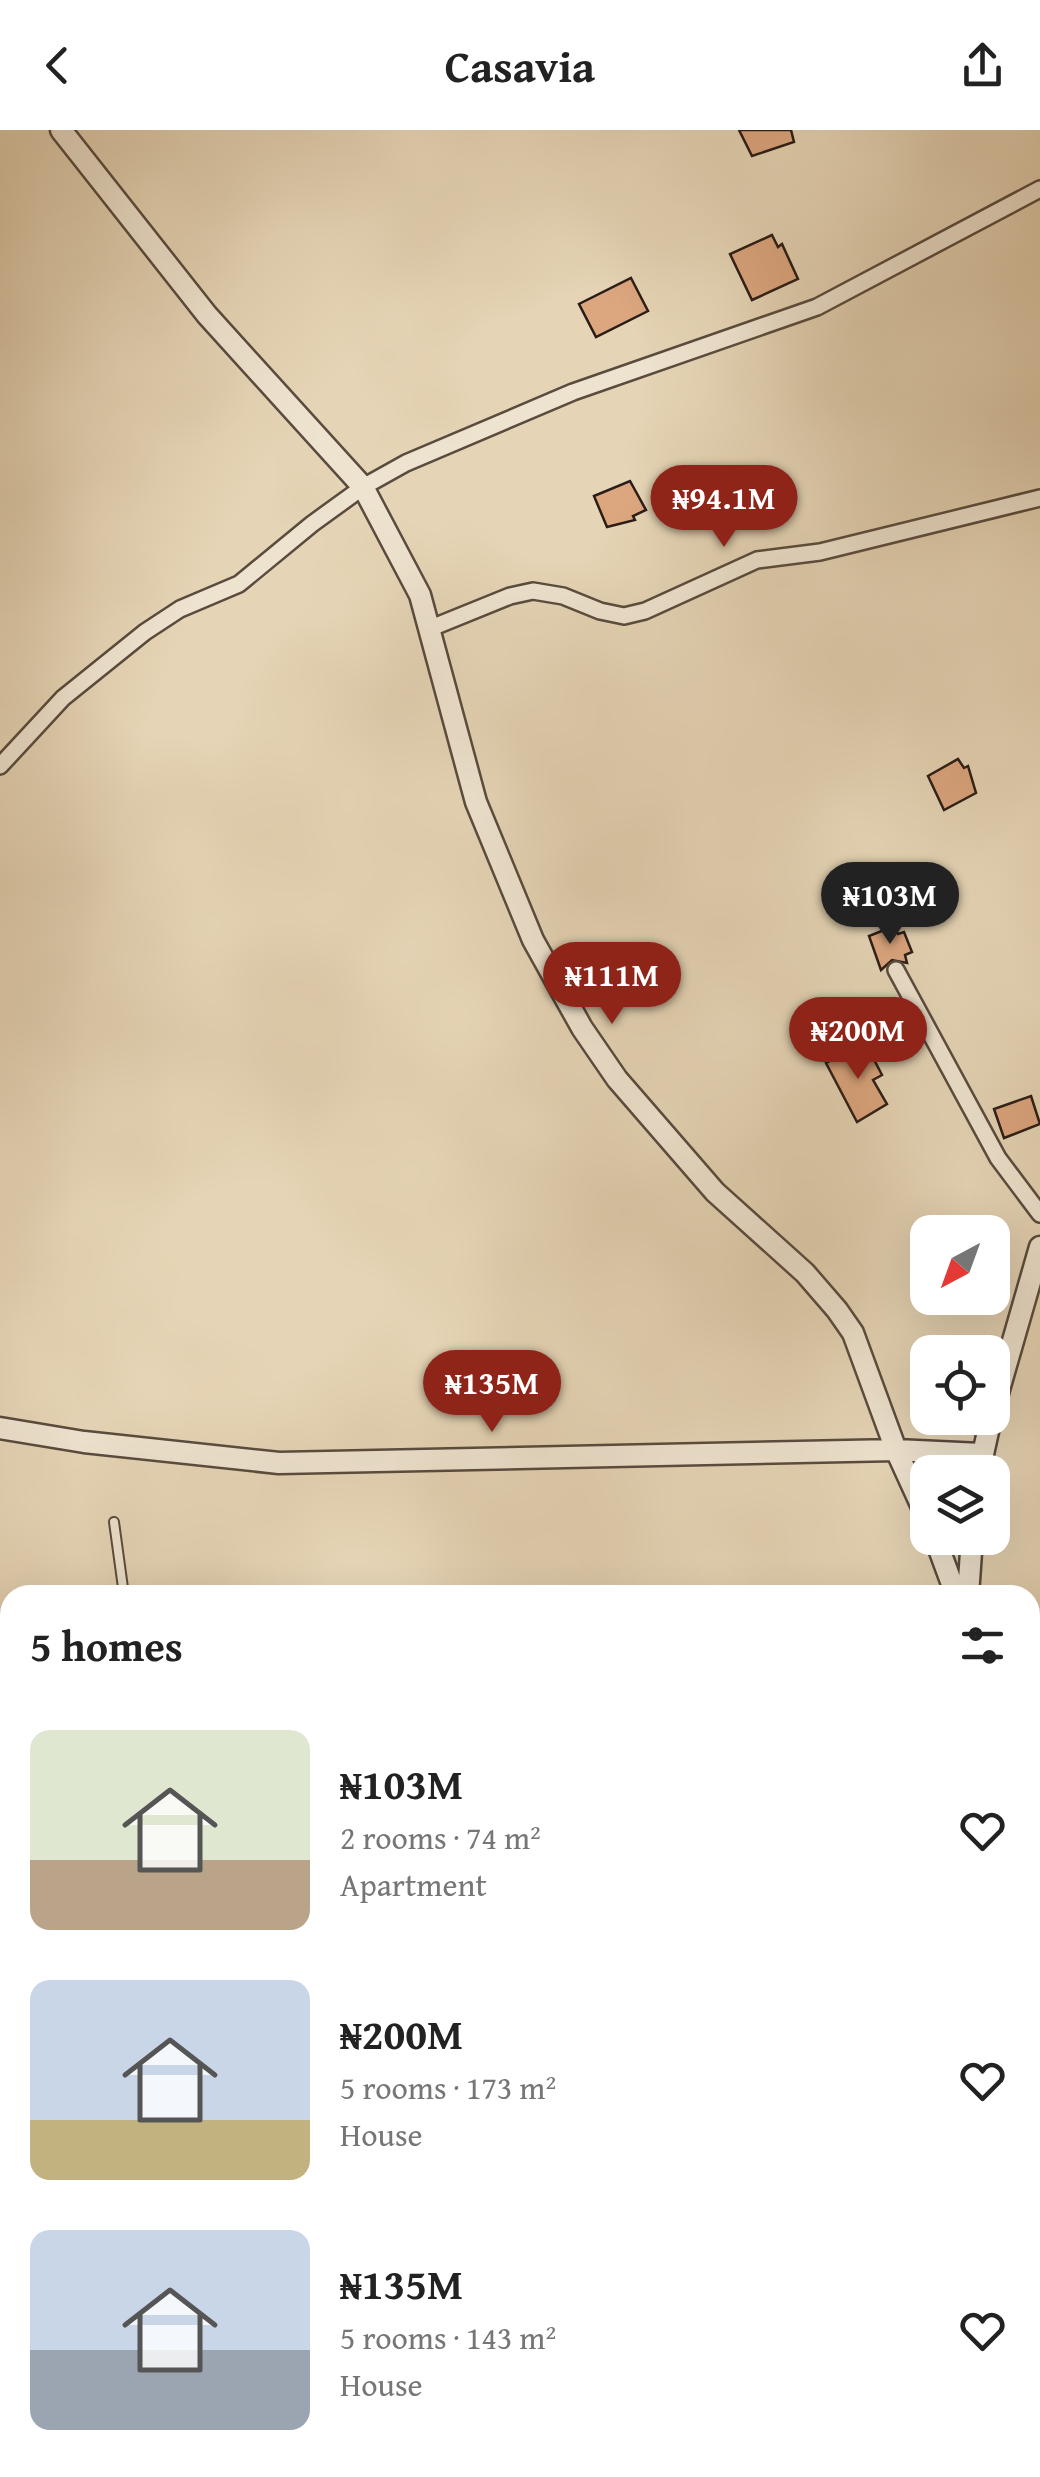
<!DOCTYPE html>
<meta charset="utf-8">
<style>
:root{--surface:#fff;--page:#f6f6f6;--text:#222;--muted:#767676;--accent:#8f2418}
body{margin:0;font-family:"Gentium Book Plus",serif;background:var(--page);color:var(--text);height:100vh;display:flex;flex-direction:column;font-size:38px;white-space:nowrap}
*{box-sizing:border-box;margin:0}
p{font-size:32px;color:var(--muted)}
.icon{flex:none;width:55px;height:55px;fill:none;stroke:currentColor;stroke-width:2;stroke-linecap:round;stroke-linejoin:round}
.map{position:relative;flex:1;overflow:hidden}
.side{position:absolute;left:0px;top:1455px;width:1040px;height:892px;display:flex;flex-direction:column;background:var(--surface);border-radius:30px 30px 0 0;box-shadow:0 10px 40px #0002}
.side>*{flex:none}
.needle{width:65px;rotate:221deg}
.tools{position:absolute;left:910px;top:1085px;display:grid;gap:20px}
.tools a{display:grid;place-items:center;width:100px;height:100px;border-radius:20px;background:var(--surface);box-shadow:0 10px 40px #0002;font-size:50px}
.price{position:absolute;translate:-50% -85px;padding:0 22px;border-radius:35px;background:var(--accent);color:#fff;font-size:32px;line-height:65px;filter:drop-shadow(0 2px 5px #0008)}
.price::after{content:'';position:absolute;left:50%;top:60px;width:30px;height:22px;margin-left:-15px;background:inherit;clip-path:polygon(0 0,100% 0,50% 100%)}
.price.active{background:#222;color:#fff}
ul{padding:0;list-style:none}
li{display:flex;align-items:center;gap:30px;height:250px;padding:0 30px}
li span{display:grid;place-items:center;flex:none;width:280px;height:200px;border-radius:20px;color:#555}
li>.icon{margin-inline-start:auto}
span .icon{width:120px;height:120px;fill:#fffc;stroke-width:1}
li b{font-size:42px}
h2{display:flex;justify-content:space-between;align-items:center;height:120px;padding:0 30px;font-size:42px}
header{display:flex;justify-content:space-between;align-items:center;height:130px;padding:0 30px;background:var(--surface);font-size:45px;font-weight:800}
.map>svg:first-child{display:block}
</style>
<header><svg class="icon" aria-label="back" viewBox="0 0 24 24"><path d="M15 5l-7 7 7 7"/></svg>Casavia<svg class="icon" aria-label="share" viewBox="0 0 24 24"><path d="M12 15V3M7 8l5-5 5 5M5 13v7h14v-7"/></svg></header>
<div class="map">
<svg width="1040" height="2347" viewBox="0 0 1040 2347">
<rect width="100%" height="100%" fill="#e5d4b5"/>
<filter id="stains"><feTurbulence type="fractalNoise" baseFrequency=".002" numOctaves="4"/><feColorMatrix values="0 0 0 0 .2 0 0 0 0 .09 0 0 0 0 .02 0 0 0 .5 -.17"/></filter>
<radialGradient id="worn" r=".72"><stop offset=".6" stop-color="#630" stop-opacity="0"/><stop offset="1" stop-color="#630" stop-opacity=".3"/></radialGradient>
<!-- building -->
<path fill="#dca67f" stroke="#2a1d17" stroke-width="2.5" d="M739 0H791L794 12 752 26Z
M772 105 778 117 782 114 798 149 752 170 730 124Z
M631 148 648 181 596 207 579 174Z
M630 351 646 380 633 386 635 390 607 397 594 366Z
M958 629 964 638 968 636 976 663 944 680 928 646Z
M894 796 898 804 904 802 912 822 905 825 907 833 892 830 881 840 869 806Z
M857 917 862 926 870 922 882 945 873 950 887 974 857 992 826 933Z
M1031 966 1040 994 1004 1008 994 979Z"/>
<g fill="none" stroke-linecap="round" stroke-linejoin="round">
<!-- service casing -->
<g stroke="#594b3e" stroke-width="12">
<path id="service" d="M114 1392 124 1465
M0 1515 10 1524
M0 1775 10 1792
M1030 1789 1040 1780"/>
</g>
<!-- minor casing -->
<g stroke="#594b3e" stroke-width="20">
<path id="minor" d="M431 498 510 466 533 461 563 466 600 481 624 486 645 481 757 430 820 422 1040 368
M0 636 63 568 145 502 180 479 239 454 312 394 363 357 406 333 573 262 817 177 1040 59
M896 840 998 1028 1040 1084
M0 1943 10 1940
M605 2338 609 2347
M186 2347 187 2338"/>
</g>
<!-- tertiary casing -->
<g stroke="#594b3e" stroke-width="25">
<path id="tertiary" d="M61 0 207 185 363 357 420 465 476 672 533 810 582 898 617 949 715 1062 805 1143 837 1180 853 1203 896 1320 928 1390
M992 1284 1040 1117
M0 1298 84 1312 279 1333 896 1320 981 1324
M979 1342 991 1288
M935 1408 956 1465
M968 1465 972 1408
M1030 1623 1040 1637"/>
</g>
<!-- service -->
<use href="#service" stroke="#eee3cf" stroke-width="8"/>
<!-- minor -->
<use href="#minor" stroke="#eee3cf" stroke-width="15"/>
<!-- tertiary -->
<use href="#tertiary" stroke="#eee3cf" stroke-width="20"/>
</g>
<rect width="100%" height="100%" filter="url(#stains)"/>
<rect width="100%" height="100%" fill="url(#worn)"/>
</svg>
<div class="tools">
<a><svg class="needle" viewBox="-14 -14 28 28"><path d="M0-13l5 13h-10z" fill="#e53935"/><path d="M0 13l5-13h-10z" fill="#767676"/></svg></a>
<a><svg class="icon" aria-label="locate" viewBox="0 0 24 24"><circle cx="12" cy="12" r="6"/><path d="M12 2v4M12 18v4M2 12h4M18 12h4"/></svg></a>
<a><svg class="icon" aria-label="layers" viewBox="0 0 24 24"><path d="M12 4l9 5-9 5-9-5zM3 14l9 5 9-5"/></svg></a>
</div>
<b class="price" style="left:724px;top:420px">₦94.1M</b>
<b class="price active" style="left:890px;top:817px">₦103M</b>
<b class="price" style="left:612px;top:897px">₦111M</b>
<b class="price" style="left:858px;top:952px">₦200M</b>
<b class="price" style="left:492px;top:1305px">₦135M</b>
<section class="side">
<h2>5 homes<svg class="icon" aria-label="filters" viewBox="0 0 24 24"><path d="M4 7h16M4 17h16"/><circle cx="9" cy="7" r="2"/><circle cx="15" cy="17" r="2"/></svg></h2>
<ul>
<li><span style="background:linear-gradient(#dfe7d0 65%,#b9a48a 0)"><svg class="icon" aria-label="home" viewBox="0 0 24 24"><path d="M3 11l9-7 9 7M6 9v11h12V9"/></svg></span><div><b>₦103M</b><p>2 rooms · 74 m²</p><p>Apartment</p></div><svg class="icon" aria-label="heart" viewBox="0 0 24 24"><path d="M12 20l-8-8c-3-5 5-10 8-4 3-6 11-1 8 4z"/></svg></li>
<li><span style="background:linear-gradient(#c9d6e8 70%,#c2b280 0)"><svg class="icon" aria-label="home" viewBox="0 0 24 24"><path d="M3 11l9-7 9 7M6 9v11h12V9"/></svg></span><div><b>₦200M</b><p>5 rooms · 173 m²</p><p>House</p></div><svg class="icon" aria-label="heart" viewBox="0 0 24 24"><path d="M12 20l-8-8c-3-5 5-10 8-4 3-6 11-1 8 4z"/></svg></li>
<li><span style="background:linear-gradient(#c9d6e8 60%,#9aa5b1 0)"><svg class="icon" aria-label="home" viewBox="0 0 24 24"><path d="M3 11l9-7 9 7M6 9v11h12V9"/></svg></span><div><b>₦135M</b><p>5 rooms · 143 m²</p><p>House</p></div><svg class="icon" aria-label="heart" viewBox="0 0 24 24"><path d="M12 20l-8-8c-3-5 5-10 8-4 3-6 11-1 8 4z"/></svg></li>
</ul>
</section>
</div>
